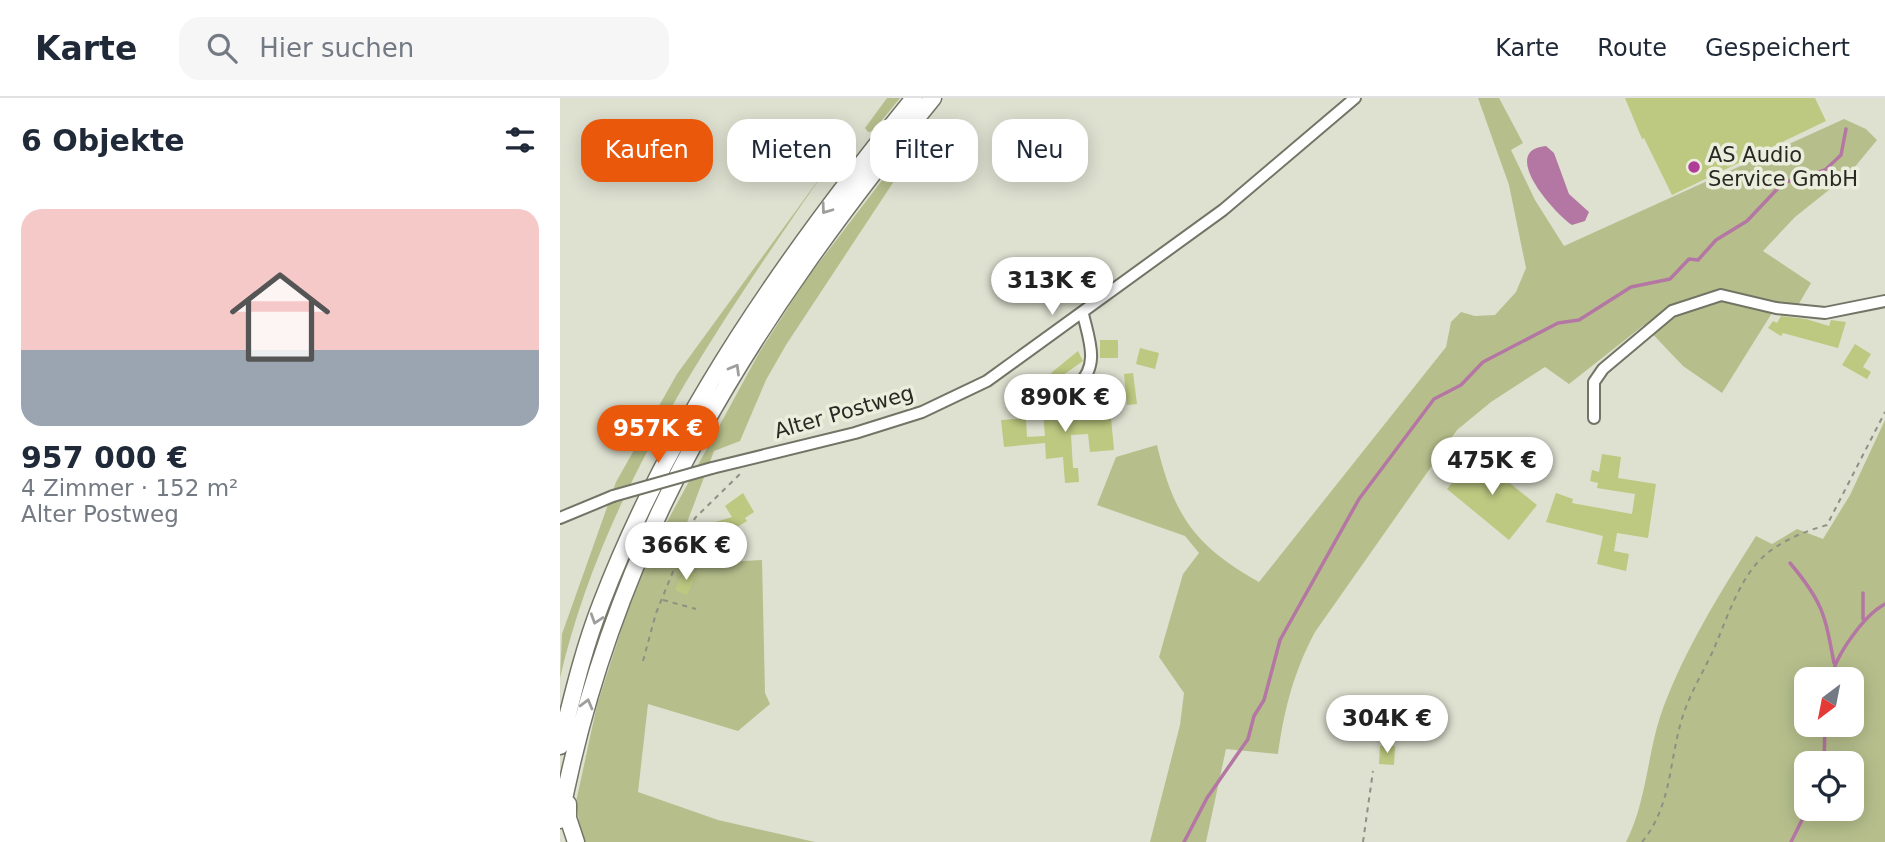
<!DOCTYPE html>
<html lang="de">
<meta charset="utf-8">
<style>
:root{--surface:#fff;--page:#f6f6f7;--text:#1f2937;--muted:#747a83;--line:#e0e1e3;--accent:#ea580c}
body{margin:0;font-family:"DejaVu Sans",sans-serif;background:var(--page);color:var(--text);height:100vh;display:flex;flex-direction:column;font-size:26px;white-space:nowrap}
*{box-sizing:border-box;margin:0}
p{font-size:23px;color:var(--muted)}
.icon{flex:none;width:38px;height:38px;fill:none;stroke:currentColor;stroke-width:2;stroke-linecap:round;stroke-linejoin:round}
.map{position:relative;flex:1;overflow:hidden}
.panel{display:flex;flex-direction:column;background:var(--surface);width:560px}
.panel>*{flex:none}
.banner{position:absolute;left:21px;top:21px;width:665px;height:63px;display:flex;gap:14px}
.needle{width:46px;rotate:212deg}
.tools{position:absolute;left:1234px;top:569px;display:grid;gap:14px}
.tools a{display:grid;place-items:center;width:70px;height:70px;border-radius:14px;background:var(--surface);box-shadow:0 4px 18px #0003;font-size:35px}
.price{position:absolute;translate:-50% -60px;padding:0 16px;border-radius:24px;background:#fff;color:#222;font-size:23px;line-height:46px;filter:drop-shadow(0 2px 4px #0008)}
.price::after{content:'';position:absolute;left:50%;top:42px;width:21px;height:16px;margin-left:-10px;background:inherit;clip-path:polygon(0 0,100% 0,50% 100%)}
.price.current{background:var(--accent);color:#fff}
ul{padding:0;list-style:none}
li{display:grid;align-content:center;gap:14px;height:371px;padding:0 21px}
li span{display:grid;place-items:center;height:217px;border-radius:21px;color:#555}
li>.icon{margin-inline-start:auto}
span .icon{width:126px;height:126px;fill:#fffc;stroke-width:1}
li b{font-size:30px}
h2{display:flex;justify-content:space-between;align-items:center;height:84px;padding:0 21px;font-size:30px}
.chip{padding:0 24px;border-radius:21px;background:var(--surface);box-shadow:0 4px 18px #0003;font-size:24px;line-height:63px}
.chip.current{background:var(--accent);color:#fff}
header{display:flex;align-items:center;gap:42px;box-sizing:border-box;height:98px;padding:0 35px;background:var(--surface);border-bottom:2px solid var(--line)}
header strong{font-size:33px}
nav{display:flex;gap:38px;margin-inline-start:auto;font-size:24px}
.search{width:490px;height:63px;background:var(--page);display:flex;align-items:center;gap:18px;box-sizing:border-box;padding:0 24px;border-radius:21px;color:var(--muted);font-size:26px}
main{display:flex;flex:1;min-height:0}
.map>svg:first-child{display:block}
</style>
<header>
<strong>Karte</strong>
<div class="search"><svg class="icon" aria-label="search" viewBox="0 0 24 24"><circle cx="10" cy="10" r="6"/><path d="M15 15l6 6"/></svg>Hier suchen</div>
<nav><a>Karte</a><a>Route</a><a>Gespeichert</a></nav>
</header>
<main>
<section class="panel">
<h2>6 Objekte<svg class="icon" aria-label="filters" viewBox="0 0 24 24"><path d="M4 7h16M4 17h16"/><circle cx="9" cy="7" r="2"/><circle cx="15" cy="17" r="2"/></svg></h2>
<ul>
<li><span style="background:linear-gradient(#f6c9c9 65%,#9aa5b1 0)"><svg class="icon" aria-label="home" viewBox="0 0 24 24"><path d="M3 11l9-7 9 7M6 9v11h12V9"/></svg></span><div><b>957 000 €</b><p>4 Zimmer · 152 m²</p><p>Alter Postweg</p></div></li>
</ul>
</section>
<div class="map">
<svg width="1325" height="744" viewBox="0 0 1325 744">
<rect width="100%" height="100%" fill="#dee1d0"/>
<!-- green -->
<path fill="#b6bf8c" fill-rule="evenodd" d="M327 0H340L313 33 308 34 305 30Z
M918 0H939L963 45 951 52 975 102 1004 148 1284 21 1306 31 1317 42 1289 76 1235 119 1203 153 1251 185 1237 209 1217 207 1162 295 1123 268 1084 227 1009 286 985 269 931 304 897 332 755 534C734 573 724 612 718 656L666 651 646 744H590L620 627 624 595 599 559 623 476 639 455 625 438 537 407 556 359 597 347C614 418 635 448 699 484L886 249 891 224 901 214 915 218 935 217 956 194 966 170 949 87Z
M333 68 342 71 226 247 206 282 180 343 154 353 111 467 202 462 205 595 210 606 178 633 88 606 78 694 158 722 255 744H22L16 704 37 607 68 511 96 444 199 255 245 183Z
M267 70C158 228 44 391 0 580L2 536 56 384 117 276Z
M1325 322V744H1066C1086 705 1087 660 1100 619 1122 555 1160 495 1196 438L1212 446 1237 431 1263 441 1290 397ZM1246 581H1292V626H1246ZM1246 665H1292V710H1246Z"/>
<!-- water -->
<path fill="#b477a3" d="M986 48 994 55 1009 96 1029 114 1025 123 1012 127C994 115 938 52 986 48Z"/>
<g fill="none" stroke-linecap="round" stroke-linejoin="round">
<!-- stream -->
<path stroke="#b477a3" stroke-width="3.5" d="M1230 465C1263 504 1265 517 1274 565
M1303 521V495
M1271 581C1275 558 1304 517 1325 506
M1264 665 1265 626
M624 744 647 700 688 641 694 618 704 602 720 542 799 401 874 301 901 287 923 264 998 225 1019 222 1071 189 1110 181 1129 161 1138 162 1156 142 1187 123 1223 85 1265 72 1281 57 1286 31
M1231 744 1248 710"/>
</g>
<!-- building -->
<path fill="#bdc880" d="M1065 0H1255L1266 23 1112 97 1084 40 1082 41Z
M1221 218 1246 221 1269 228 1271 222 1286 224 1278 250 1223 235 1221 238 1208 230 1213 223 1217 225Z
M540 242H558V260H540Z
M1295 246 1311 256 1303 269 1311 274 1307 281 1282 267Z
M580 250 599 255 595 271 576 266Z
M518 253 523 263 496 282 491 275Z
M573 275 577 306 567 307 564 276Z
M550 309 554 352 530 354 528 336 511 337 513 370H518L519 384 505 385 503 359 486 361 485 345 444 349 441 322 466 320 467 339 485 338 483 314Z
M1042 356 1061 359 1058 380 1096 386 1088 440 1057 435 1054 453 1069 456 1066 473 1037 466 1043 438 986 424 996 395 1013 401 1012 405 1072 416 1075 396 1037 390 1038 385 1030 383 1032 372 1039 374Z
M915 357 977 407 949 442 887 391Z
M183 395 194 414 185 420 187 423 169 434 148 436 146 427 172 419 165 408Z
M125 471 136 476 127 497 115 492Z
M820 648H835L834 667 819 666Z"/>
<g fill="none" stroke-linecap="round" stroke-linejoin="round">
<!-- minor casing -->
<g stroke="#727566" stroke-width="14">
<path id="minor" d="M518 287C540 267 529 242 523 216
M1034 320V284L1043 271 1112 213 1161 197 1216 210 1265 215 1325 203
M152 370 295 335 362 314 427 283 663 112 795 0
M0 420 53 398"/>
</g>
<!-- highway casing -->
<g stroke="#727566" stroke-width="19">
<path id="highway" d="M0 648C12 600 23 552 41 506 113 318 228 155 354 0
M8 706V720L16 744
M0 722C53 436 193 221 373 0"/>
</g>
<!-- path -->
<path stroke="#8d9083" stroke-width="2" stroke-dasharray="5 5" stroke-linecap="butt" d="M103 502 136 511
M83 563 96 515 135 420 181 375
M803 744 813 673
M1082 744C1111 709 1109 666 1121 624 1128 599 1141 578 1152 555 1165 526 1176 489 1197 465 1215 445 1242 434 1267 427L1325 314"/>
<!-- minor -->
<use href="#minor" stroke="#fff" stroke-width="10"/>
<!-- highway -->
<use href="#highway" stroke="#fff" stroke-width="16"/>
<!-- minor-bridge casing -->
<g stroke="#727566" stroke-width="14" stroke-linecap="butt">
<path id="minor-bridge" d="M53 398 152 370"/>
</g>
<!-- minor-bridge -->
<use href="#minor-bridge" stroke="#fff" stroke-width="10"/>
</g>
<!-- one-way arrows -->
<defs><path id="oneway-chevron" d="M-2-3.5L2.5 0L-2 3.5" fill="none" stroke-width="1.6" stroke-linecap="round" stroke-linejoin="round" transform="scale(1.75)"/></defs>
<g stroke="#9e9f9c">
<use href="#oneway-chevron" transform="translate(266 111) rotate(126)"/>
<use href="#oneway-chevron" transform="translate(175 271) rotate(-60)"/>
<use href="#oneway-chevron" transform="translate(36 521) rotate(108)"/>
<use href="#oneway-chevron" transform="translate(27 606) rotate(-75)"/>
</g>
<!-- markers -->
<circle fill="#b03d96" stroke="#ebeedd" stroke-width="2.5" cx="1134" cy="69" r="7"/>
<g text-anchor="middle" stroke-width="7" stroke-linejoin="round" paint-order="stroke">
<!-- poi labels -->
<g font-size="21" fill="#282923" stroke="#ebeedd" text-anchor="start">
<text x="1148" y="64">AS Audio<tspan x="1148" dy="24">Service GmbH</tspan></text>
</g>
<!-- street labels -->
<g font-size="21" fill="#282923" stroke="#ebeedd">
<text transform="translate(284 314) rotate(-16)" y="7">Alter Postweg</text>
</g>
</g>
</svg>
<div class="tools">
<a><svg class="needle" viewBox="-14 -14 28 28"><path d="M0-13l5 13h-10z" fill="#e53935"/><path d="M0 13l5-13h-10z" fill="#747a83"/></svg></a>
<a><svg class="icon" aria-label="locate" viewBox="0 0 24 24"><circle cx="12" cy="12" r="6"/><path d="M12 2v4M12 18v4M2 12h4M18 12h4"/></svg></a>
</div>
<b class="price" style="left:492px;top:219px">313K €</b>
<b class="price" style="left:505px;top:336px">890K €</b>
<b class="price current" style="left:98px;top:367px">957K €</b>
<b class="price" style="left:932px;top:399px">475K €</b>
<b class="price" style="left:126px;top:484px">366K €</b>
<b class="price" style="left:827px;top:657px">304K €</b>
<div class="banner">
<a class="chip current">Kaufen</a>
<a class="chip">Mieten</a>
<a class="chip">Filter</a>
<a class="chip">Neu</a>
</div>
</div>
</main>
